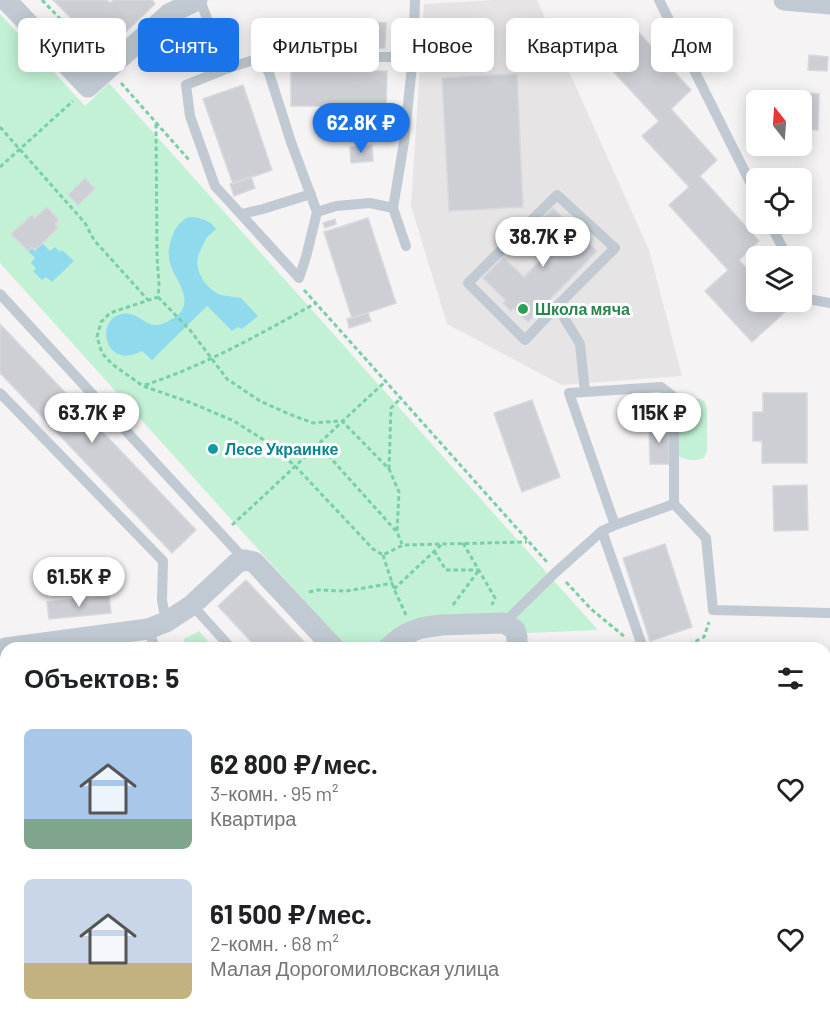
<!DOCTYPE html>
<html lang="ru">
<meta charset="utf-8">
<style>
:root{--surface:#fff;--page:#f6f6f6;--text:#202124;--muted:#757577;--accent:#1a73e8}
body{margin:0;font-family:Barlow,sans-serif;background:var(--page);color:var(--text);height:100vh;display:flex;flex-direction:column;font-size:22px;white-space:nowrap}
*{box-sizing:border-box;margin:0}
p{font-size:20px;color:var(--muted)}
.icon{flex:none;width:33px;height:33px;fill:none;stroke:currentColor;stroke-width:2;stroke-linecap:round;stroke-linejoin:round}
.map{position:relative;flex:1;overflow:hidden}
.details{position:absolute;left:0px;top:642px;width:831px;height:386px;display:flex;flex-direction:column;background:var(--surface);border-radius:18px 18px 0 0;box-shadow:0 3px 15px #0003}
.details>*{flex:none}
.banner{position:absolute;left:18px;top:18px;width:795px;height:54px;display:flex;gap:12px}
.needle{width:39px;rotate:343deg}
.fabs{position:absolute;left:746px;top:90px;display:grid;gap:12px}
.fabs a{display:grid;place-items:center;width:66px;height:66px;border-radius:9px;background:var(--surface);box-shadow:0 3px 15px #0003;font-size:30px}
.price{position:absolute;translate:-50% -51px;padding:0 14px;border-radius:21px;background:#fff;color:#222;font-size:20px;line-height:39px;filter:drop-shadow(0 2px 3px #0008)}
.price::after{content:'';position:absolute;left:50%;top:36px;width:18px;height:14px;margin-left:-9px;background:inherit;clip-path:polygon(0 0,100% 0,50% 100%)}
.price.on{background:var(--accent);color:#fff}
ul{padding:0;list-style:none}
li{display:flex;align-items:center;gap:18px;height:150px;padding:0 24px}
li span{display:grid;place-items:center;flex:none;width:168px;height:120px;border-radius:9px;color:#555}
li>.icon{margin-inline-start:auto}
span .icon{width:72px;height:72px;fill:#fffc;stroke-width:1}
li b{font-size:26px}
h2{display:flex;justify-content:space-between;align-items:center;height:72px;padding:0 24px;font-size:26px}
.tag{padding:0 21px;border-radius:9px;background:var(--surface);box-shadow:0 3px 15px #0003;font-size:21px;line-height:54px}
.tag.on{background:var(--accent);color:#fff}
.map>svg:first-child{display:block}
</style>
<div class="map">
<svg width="830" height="1027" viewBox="0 0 830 1027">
<rect width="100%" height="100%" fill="#f5f3f3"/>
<!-- commercial -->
<path fill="#fdf9ef" d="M262 1022H823L826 1027H260Z"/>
<!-- education -->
<path fill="#e6e4e5" d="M496 0H537L649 250 682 376 562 385 447 324 411 206 424 4Z"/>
<!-- green -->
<path fill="#c3f1d5" d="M0 14 85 106 109 83 598 630 526 633 396 631 376 648H347L0 263Z
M684 399H700L704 401 707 408V452L704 458C696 461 685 461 679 456L678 408 682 400Z
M199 631 214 648H185L184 639Z"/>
<!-- water -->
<path fill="#90daee" d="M189 217C199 217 210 220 216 229L207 237 199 253 197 262 199 272 204 282 212 290 220 295 241 298 258 316 242 329 238 327 232 331 207 306 152 360 142 351C107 370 95 325 118 315 137 308 143 326 157 325 161 325 167 322 170 320 175 318 181 313 183 308 190 290 169 274 169 256 168 250 170 243 172 237 175 228 180 221 189 217Z
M42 243 50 251 55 247 60 252 62 250 74 261 52 282 46 277 42 280 33 271 36 268 31 263 35 258 28 251 32 247 35 250Z"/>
<!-- building -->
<path fill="#cdcfd5" stroke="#d7d9de" stroke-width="1.5" d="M53 0H107L110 3 113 0H152L155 4 105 52Z
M374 22 386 23 385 48H364V32H374Z
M632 25 691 90 671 109 717 160 700 176 759 241 739 260 756 279V302H777L786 311 752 342 705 291 728 270 669 205 689 187 642 136 659 121 599 56Z
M809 55 828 57 827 71 808 70Z
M291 71H387L386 106H291Z
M517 74 523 207 449 211 442 78Z
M243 85 272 170 233 184 203 99Z
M790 92 819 94 818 130 801 129V100H789Z
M372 145 373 161 351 163 350 147Z
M251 177 255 188 234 196 230 184Z
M85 178 95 189 78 205 68 195Z
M47 207 59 220 55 224 58 228 35 250 32 247 28 251 11 234 32 215 35 218Z
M553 208 573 228 575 226 584 234 582 236 597 251 528 322 513 308 511 311 503 303 506 301 483 278 503 257 524 277 553 247 533 228Z
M368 218 396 303 352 318 324 232Z
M335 219 336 224 325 228 323 223Z
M368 313 371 321 349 328 347 319Z
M0 324 196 530 172 553 0 373Z
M763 393H807V463H762V441H753V412H763Z
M532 400 560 477 522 492 494 413Z
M649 425H669V464H650Z
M807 485 808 530 774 531 773 486Z
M665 544 692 627 650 641 623 558Z
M246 580 310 648H257L218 606Z
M109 596 111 613 49 619 47 602Z
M732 643H750V648H732Z
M604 645V648H541V647Z
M0 667H6V684L0 685Z
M6 686V721L0 722V687Z
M6 772V785L0 786V773Z
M6 860V903L0 904V861Z
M517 1022H540L572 1027H491L505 1023Z
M746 1024V1027H611Z"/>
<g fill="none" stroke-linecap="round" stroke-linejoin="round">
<!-- path -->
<path stroke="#7ad0a6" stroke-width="3" stroke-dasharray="4.5 3" stroke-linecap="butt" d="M42 0 96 56
M121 83 190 161
M156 124 157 256 159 285 158 297 110 313 101 322 97 337 102 353 112 364 143 386 189 402 234 421 270 444 296 467 373 549 383 555 403 545 527 542
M0 127 85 223 94 240 148 300
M0 167 73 101
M304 290 547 562
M158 297 190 330 227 379 260 401 289 414 313 423 342 421 389 469 399 492 397 532 402 544
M145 385C206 365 260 334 316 303
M318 444 397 532
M389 469 391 408 400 399
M232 525C284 478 333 429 385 382
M463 543 495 598 492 605
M434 551 446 570H479
M383 555 394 589 406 615
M566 582 591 609 625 637
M394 589 441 545
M309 592 318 590 346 591 393 583
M453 605 479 570
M682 648 704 637 709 622
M0 810 6 815
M193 1022V1023
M266 1027 279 1025
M764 1027V1022"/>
<!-- service -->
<path stroke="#c1cad2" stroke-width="10" d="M200 0 226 69
M659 0 756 194
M303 57H413
M260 58 269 73 291 142 317 212 306 257 299 278 215 186 190 116 186 85 226 69Z
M317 212 336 206 370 203 393 208
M242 214 263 209 311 194
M770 224 787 256
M406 246 393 208 404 142 413 57 415 0
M801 285 808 299 830 303
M0 294 245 560
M557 306 525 340 468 283 557 195 615 248 557 306 580 344 585 392
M0 393 163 561 162 600 166 622
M615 525 569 393 661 387 674 397V504
M602 531 643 648
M192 605 231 648
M504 623 556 572 602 531 615 525 674 504 706 538 713 610 830 613
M148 629 155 648
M825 815H830
M0 837 6 836
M825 1009 830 1014"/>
<!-- minor -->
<path stroke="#c1cad2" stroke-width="21" d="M6 0 88 87 169 14 197 0
M784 0 830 4
M6 648 148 629 166 622 192 605 237 563 245 560 254 562 334 648
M388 648 401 637 413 631 421 628 441 625 504 623 515 630 517 637V648
M0 941 6 940"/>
<!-- tertiary -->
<path stroke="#c1cad2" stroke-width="26" d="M240 1027V1022"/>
<!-- secondary -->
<path stroke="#c1cbd6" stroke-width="30" d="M825 985H830"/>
<!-- primary -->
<path stroke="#b3c2d1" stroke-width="33" d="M825 895 830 894
M825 931 830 930
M0 972 6 971
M0 1015 6 1014"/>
</g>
<!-- markers -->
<circle fill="#2e9e5b" stroke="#fff" stroke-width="2" cx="523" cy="309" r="6"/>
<circle fill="#0f9aa8" stroke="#fff" stroke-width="2" cx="213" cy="449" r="6"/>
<g text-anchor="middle" stroke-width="6" stroke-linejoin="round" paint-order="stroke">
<!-- leisure labels -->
<g font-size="16" font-weight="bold" fill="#27864d" stroke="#fff" text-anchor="start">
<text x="535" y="315">Школа мяча</text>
</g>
<!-- culture labels -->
<g font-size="16" font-weight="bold" fill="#0d838f" stroke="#fff" text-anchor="start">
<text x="225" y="455">Лесе Украинке</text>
</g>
</g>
</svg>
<div class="fabs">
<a><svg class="needle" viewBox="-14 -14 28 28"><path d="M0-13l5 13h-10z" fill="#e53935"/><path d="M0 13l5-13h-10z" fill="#757577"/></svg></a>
<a><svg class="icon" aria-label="locate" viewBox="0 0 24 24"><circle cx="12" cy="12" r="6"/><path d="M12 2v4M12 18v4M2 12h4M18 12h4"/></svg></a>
<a><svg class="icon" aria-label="layers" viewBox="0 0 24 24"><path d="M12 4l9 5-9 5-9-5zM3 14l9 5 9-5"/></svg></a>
</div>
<b class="price on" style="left:361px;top:154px">62.8K ₽</b>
<b class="price" style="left:543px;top:268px">38.7K ₽</b>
<b class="price" style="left:92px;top:444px">63.7K ₽</b>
<b class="price" style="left:659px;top:444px">115K ₽</b>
<b class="price" style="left:79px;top:608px">61.5K ₽</b>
<div class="banner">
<a class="tag">Купить</a>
<a class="tag on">Снять</a>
<a class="tag">Фильтры</a>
<a class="tag">Новое</a>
<a class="tag">Квартира</a>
<a class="tag">Дом</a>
</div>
<section class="details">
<h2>Объектов: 5<svg class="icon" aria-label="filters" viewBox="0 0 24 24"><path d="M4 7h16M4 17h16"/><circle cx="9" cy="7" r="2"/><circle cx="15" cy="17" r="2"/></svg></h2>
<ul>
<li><span style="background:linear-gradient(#a9c7e8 75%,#7fa58c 0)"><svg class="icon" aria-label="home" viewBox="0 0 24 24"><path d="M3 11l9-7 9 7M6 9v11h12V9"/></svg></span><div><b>62 800 ₽/мес.</b><p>3-комн. · 95 m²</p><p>Квартира</p></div><svg class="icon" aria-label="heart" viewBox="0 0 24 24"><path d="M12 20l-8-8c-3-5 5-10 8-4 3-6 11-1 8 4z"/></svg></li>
<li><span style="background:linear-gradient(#c9d6e8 70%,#c2b280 0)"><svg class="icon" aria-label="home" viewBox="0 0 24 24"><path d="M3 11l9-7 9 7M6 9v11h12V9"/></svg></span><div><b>61 500 ₽/мес.</b><p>2-комн. · 68 m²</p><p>Малая Дорогомиловская улица</p></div><svg class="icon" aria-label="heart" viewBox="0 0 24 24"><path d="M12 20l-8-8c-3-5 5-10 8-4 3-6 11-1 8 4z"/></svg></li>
</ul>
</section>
</div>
